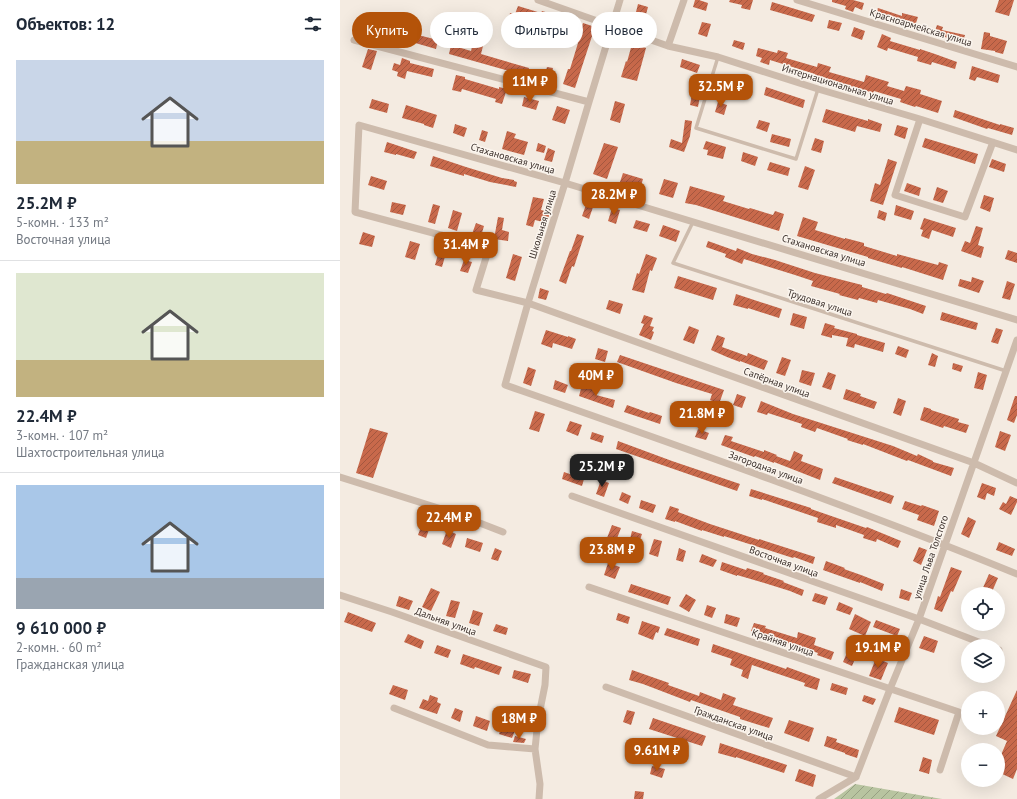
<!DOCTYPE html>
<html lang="ru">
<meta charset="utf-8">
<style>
:root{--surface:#fff;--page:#f2f2f3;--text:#1f2937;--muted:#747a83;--line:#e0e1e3;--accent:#b45309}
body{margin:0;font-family:"PT Sans",sans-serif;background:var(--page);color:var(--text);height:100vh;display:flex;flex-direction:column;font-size:15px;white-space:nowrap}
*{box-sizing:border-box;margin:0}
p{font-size:13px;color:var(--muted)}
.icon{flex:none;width:22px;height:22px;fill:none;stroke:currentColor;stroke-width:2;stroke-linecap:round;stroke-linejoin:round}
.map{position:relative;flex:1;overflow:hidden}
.panel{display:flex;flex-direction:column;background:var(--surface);width:340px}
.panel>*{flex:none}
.top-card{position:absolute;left:12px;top:12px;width:380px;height:36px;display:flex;gap:8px}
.controls{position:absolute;left:621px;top:587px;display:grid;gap:8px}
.controls a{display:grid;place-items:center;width:44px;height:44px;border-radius:50%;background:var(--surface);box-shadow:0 4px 16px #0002;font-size:20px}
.price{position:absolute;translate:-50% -34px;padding:0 9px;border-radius:8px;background:var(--accent);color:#fff;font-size:13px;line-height:26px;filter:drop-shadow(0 1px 2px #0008)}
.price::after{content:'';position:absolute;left:50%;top:24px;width:12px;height:9px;margin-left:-6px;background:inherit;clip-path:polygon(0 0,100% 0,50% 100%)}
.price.selected{background:#222;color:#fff}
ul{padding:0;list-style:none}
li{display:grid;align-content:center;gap:8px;height:212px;padding:0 16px}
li+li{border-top:1px solid var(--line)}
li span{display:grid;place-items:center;height:124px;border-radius:0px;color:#555}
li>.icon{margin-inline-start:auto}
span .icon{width:72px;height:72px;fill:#fffc;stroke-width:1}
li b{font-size:17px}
h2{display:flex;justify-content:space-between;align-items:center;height:48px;padding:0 16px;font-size:17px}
.chip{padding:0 14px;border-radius:18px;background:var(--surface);box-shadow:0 4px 16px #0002;font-size:14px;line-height:36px}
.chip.selected{background:var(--accent);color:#fff}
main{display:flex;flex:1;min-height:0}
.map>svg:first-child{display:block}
</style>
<main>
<section class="panel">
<h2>Объектов: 12<svg class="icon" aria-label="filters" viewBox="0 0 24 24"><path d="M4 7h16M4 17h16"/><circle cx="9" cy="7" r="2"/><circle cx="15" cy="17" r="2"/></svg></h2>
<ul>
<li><span style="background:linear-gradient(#c9d6e8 65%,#c2b280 0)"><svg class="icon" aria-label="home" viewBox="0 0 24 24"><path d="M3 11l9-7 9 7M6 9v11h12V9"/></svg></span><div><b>25.2M ₽</b><p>5-комн. · 133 m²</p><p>Восточная улица</p></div></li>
<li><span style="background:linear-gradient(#dfe7d0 70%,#c2b280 0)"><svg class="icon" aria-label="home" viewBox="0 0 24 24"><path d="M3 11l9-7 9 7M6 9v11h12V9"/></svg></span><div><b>22.4M ₽</b><p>3-комн. · 107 m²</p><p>Шахтостроительная улица</p></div></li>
<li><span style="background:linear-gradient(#a9c7e8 75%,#9aa5b1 0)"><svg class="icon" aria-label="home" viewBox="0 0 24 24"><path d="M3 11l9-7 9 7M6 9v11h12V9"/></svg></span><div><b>9 610 000 ₽</b><p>2-комн. · 60 m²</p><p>Гражданская улица</p></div></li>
</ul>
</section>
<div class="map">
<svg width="677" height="799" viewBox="0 0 677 799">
<defs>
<pattern id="garden-furrows" width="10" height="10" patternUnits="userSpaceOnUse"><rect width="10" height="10" fill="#b8c4a0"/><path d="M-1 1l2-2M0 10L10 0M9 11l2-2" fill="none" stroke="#97a083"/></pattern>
<pattern id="building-hatch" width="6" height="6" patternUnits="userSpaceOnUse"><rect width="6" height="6" fill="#c8694b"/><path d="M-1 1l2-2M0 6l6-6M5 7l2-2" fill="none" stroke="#a4573f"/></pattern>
</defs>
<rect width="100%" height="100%" fill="#f4ebe1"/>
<!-- garden -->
<path fill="url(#garden-furrows)" d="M515 784 602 799H494Z"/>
<!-- building -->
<path fill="url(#building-hatch)" d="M355 0H359L368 3 366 11 353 7Z
M390 0H413L410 10 401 8 402 5 389 2Z
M492 0H513L524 3 522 10 515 7 513 12 505 9 506 6 492 2Z
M659 0H674L669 16 655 12Z
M432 2 475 15 472 22 430 10Z
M298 4 308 7 305 18 295 16Z
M178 6 201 13 202 11 212 14 207 31 185 25V27L168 21 170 13 175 14Z
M538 8 562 16V13L578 17 575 26 535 14Z
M489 20 502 23 499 31 487 28Z
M25 21 40 25 38 33 23 28Z
M362 22 371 24 367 37 358 34Z
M243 23 255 27 235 88 223 84 228 69H230L238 43H237Z
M597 25 603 27 602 30 625 35 623 42 594 34Z
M69 26 79 29 78 35 98 40 96 49 65 40Z
M514 27 525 31 522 40 511 36Z
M43 29 53 31 51 40 41 37Z
M644 32 650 33V36L667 41 663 54 655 52V51L641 49Z
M542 34 551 38 550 41 580 50V49L595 54 617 62 615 69 592 62 591 65 577 61 578 57 548 48 547 51 537 47Z
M394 40 405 43 403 50 392 46Z
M133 43 143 46 141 54 189 68 187 76 109 54 111 45 131 51Z
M292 44 306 48 297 81 281 77 286 61 287 62Z
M418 48 437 53 438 50 448 53 446 58 477 67 478 63 491 67 489 72 524 82 526 75 549 82 547 86 564 91 566 86 581 90 580 94 602 101 598 113 576 106 575 107 560 102 561 99 534 91 533 93 475 75V74L430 60 429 65 420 62 422 58 416 56Z
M28 49 37 51 31 70 22 67Z
M62 58 70 61V63L94 69 92 77 67 71 65 79 57 76 58 72 52 70 54 63 60 65Z
M342 59 360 65 357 73 340 67Z
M632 66 660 75 658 83 637 77 635 81 629 79Z
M207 67 213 68 209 82 203 80Z
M116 75 125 77V79L159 89V87L167 89 162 104 155 102 156 99 122 89 121 92 112 90Z
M386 75 408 82 405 91 384 85Z
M426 87 465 100 463 108 424 95Z
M353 89 361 90 358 107 350 105Z
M184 97 199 101 196 110 182 106Z
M32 99 49 104 47 113 29 108Z
M275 101 285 104 280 123 270 120Z
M378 102 387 105 384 115 375 112Z
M66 105 97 115 93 128 84 125V124L62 118Z
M217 106 230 110 225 124 212 120Z
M486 109 528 121V119L542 124 540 132 517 126 515 132 482 122Z
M615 110 660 125V124L674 128 672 135 648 128 647 129 613 117Z
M345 120 352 121 350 136 344 152 329 147 331 139 342 143Z
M419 120 430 123 427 132 416 128Z
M115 124 127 128 124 137 113 133Z
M557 125 568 128 565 139 554 135Z
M142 130 148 132 145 142 139 140Z
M167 131 176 134 174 138 188 142 184 155 162 149Z
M432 134 451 139 449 147 430 142Z
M475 138 484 141 481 153 471 150Z
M585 138 638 154 635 164 613 157 582 147Z
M366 141 386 147 383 159 367 155 368 150 363 149Z
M47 142 77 152 74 159 56 154V155L44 152Z
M198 143 206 146 204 153 196 151Z
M264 143 278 147 267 179 253 174Z
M208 148 215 151 212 162 204 160Z
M403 152 418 157 415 166 401 161Z
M93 156 126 167 162 178 174 180V181L177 182 176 187 150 182 124 174V176L90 166Z
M548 159 557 162 543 205 530 201 535 183 540 185Z
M652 159 666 164 664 172 649 167Z
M430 162 450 168 448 176 427 170Z
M465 166 475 170 468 190 458 187Z
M283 173 303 179 300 189 280 182Z
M31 176 47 181 44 190 28 185Z
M324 179 338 183 333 198 319 194Z
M567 183 581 188 579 196 564 191Z
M350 186 385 196 383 201 409 209 410 208 433 215 435 211 444 214 439 231 356 205 345 203Z
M597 187 608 191 603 203 593 200Z
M644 195 654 198 650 212 640 208Z
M193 197 204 199 201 210 210 212 207 223 195 220 193 227 186 225Z
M52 202 66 205 63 215 50 212Z
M247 202 254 204 249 219 242 216Z
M93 204 100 206 95 224 88 222Z
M556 205 574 211 571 220 554 215Z
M272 208 280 210 276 224 268 221Z
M113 210 122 213 117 231 108 228Z
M539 210 547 213 545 221 537 218Z
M158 217 164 218 162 230 169 232 168 241 154 239Z
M463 217 478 222 475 230 505 239V238L524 243V246L557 256V254L598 265 599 262 608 265 603 280 562 267V268L528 258V257L457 236Z
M584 218 616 228 613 237 592 230 589 239 581 236 583 230 580 229Z
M296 220 310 224 307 232 293 228Z
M136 223 144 226 141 236 132 234Z
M323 225 340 231 336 242 319 236Z
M636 226 643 228 638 245 644 247 641 258 621 251 625 241 630 243Z
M23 232 35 236 32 247 19 244Z
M237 234 244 236 234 267 232 266 226 284 219 281 230 251H231Z
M70 241 80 244 75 260 65 257Z
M368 241 396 251 397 248 412 254 435 260 475 273 522 285V287L546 294 547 293 586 306 583 314 570 309 538 300 537 303 519 298 518 300 499 295 500 294 471 286 473 281 455 275 404 259 402 264 385 257 386 254 366 247Z
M668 250 677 253V263L665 259Z
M99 251 106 253 102 267 95 265Z
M173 254 182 257 175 281 166 278Z
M306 254 317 258 312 271 310 270 304 293 292 290 297 273 299 274Z
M124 260 132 262 128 273 120 271Z
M338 276 377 288 373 300 334 288Z
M632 277 644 281 639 293 618 286 620 279 631 282Z
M667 281 675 284 670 300 662 298Z
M200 288 209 291 206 300 198 298Z
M396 294 442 309 439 318 408 308V309L393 305Z
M269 300 283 304 280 314 266 309Z
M602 312 638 323 636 330 600 320Z
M453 313 467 317 464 329 450 325Z
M304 315 313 318 310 326 314 327 312 331 314 332 311 340 299 335 304 324 301 323Z
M485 323 495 326 494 328 517 334V335L545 343 543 352 515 344 514 348 506 346 508 338 492 335V338L481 335Z
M349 326 359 330 354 344 343 340Z
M656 328 663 330 658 344 651 342Z
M206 330 228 337V336L236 339 232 349 213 343 212 348 201 344Z
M377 335 385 338 382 347 407 356 408 353 428 361 424 370 400 361V362L387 357 371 350Z
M558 346 569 350 566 358 555 354Z
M258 348 268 351 265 362 255 359Z
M592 353 598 356 595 367 588 365Z
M280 355 384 390 379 404 370 400 372 394 336 383 277 362Z
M442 357 451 360 445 376 436 373Z
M613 363 623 366 621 372 612 369Z
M188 367 196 370 191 386 183 383Z
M462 370 475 373 471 386 459 382Z
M488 372 496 375 491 390 482 387Z
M638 372 647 375 643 390 634 388Z
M215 380 228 385 225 393 213 389Z
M242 385 257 390 256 395 275 400 273 408 239 396Z
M506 389 521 394 520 396 537 402 534 409 503 399Z
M397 394 406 397 402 408 393 405Z
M675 396H677V415L674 423 667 420Z
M558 398 566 401 561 416 553 413Z
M421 401 453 414 553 446 577 456 578 454 593 461V462L614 468 611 476 568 460 567 461 523 444V445L507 440 508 439 477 428 475 432 461 427 462 424 428 413 427 415 417 412Z
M287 405 309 413 310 412 322 416 320 424 284 412Z
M584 407 591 409V410L619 419 618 422 629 425 626 433 604 426 603 428 580 420Z
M195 411 205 414 199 432 189 429Z
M230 421 242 425 238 436 226 431Z
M30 428 48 433 33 478 16 473Z
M358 429 369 433 366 440 355 437Z
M660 431 671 435 665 451 655 447Z
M252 432 264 436 262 443 250 439Z
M385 435 393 437 391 441 424 452V450L437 455 436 456 450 461 454 451 463 455 461 461 483 469 480 480 434 462V463L415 456 414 457 381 445Z
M278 441 332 461 400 484 397 491 276 449Z
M224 472 244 479 242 486 222 479Z
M495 477 539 492 540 491 554 496 551 504 492 483Z
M261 480 269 483 264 497 256 494Z
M642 483 656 488 654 496 647 493 645 500 637 497Z
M411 489 471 508V509L526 528 527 527 561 541 558 548 537 539 536 542 523 538 524 535 496 525V528L477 522 478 518 422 499V500L409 496Z
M282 492 291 496 288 504 279 500Z
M670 496 677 499V502L671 515 659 509 663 502 666 504Z
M301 500 316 505 313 513 299 508Z
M565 501 581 506 582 505 599 511 594 526 577 520 579 515 562 509Z
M330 506 339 509 338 512 370 524 419 540V539L475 557 473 564 454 557 453 558 384 536V537L362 530V531L335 521V522L325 519Z
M628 517 636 521 629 538 621 534Z
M83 521 91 524 86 538 78 535Z
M272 525 281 528 276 541 267 538Z
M107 530 116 534 111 548 102 544Z
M292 531 302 534 297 549 288 547Z
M127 538 143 543 140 552 125 547Z
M314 539 322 541 318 557 309 554Z
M659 542 675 549 672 556 656 550Z
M579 547 587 550 581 565 573 561Z
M155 548 162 551 158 561 151 559Z
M339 548 346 551 343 562 336 560Z
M362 554 377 560 373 567 359 562Z
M486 561 505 568 504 569 521 575 544 584 542 591 520 582V583L483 570Z
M382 562 406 570 407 568 424 573 423 574 444 581 443 582 464 590 462 596 450 591 421 582 397 575V576L380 570Z
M268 563 280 567 275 579 264 575Z
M611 567 622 571 613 592 611 591 602 612 594 609 598 596 600 597Z
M649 574 658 578 651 594 642 590Z
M291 584 331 597 328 605 288 592Z
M91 588 100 592 91 611 82 607Z
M561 589 572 593 569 601 559 598Z
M475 593 488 597 485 605 472 601Z
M346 594 356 600 349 612 339 606Z
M59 596 73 601 69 610 56 606Z
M111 600 120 602 115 618 106 616Z
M499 602 513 608 510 615 496 610Z
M367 605 376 608 372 618 364 615Z
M133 610 143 613 139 626 129 623Z
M8 612 36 623 32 632 4 622Z
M278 613 290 617 288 624 276 620Z
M386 614 400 618 397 627 384 623Z
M515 614 531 622 525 636 509 629Z
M536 620 560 629 557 636 533 627Z
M302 621 320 627 318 633 316 632 313 640 298 634Z
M414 623 426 626 425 628 457 638 458 632 476 638 474 645 494 652 491 660 477 655 478 653 411 631Z
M156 624 168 628 166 635 153 631Z
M327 628 360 639 358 646 324 635Z
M68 634 84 641 81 649 64 642Z
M584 636 598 641 594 653 579 648Z
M373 644 446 669 447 667 480 679 477 690 464 686 465 683 412 665 408 679 401 676 403 670 390 665 392 659 371 652Z
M97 645 111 650 108 658 94 653Z
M509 648 518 652 512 666 503 662Z
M123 654 162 667 159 675 135 667 134 669 120 664Z
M536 658 548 663 541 680 529 676Z
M174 670 191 674 188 683 172 678Z
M292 670 329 683 328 685 359 696 360 692 381 700 383 693 396 698 393 705 433 718 429 728 400 719V717L351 700 350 702 303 684 289 680Z
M492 683 508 688 506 695 490 690Z
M53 685 68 690 65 700 49 694Z
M677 690V769L673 779 658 772V762L667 741 656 736Z
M90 695 98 698 97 702 101 704 97 714 79 708 83 699 88 701Z
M524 695 536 699 533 705 522 701Z
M559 707 599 720 594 735 554 722Z
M115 708 123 711 120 722 111 718Z
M287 710 295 712 291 725 283 722Z
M136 716 150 721 147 731 133 726Z
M313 718 366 736 362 746 309 729Z
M449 720 474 728 469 742 444 733Z
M163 723 176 728 172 738 159 734Z
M175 736 186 739 184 743 173 742Z
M487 736 497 739 496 742 519 750 517 758 505 754V753L484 746Z
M380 743 447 765 444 773 396 757V758L378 753Z
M583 757 592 760 589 774 579 771Z
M312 766 325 769 322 778 310 774Z
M459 769 476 775 473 787 455 781Z
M295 791 304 792 303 799H294Z"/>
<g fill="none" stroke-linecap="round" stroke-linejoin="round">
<!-- lane -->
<path stroke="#cdbbac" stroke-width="3.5" d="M378 57 356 128 456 159 478 89
M353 222 333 263 666 371"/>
<!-- street -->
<path stroke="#cdbbac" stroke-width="7" d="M198 0 328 46 378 57 478 89 580 119 677 150
M280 0 249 102 225 183 188 303 165 385C336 445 508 505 677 574
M457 0 677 67
M14 40 249 102
M328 46 344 0
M580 119 555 195 625 217 653 142
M677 320 225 183 19 125 15 212 149 248 136 290 188 303 634 463 677 483
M0 477 114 513 163 532
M232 496 579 619 649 646
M249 587 619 712 600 770
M0 595 52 612 206 667 205 685 198 720 195 749 200 784 199 799
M658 650H659
M266 687 516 777
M54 708 148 745 195 749
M516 777 550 689 579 619 677 340
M479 799 516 777"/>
</g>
<g text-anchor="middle" stroke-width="3" stroke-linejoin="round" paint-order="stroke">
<!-- street labels -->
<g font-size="10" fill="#3b302b" stroke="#fbf5ee">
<text transform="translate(581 27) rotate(17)" y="4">Красноармейская улица</text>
<text transform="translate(498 84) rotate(17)" y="4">Интернациональная улица</text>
<text transform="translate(173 158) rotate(16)" y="4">Стахановская улица</text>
<text transform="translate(202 224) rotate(-73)" y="4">Школьная улица</text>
<text transform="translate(484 250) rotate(17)" y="4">Стахановская улица</text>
<text transform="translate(480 302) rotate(18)" y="4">Трудовая улица</text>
<text transform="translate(437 382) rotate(20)" y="4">Сапёрная улица</text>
<text transform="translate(426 467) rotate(20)" y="4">Загородная улица</text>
<text transform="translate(590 557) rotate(-71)" y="4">улица Льва Толстого</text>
<text transform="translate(444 561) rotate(20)" y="4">Восточная улица</text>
<text transform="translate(106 621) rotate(20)" y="4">Дальняя улица</text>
<text transform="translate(443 642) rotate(19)" y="4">Крайняя улица</text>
<text transform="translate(394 723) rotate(20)" y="4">Гражданская улица</text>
</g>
</g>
</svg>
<div class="controls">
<a><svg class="icon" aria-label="locate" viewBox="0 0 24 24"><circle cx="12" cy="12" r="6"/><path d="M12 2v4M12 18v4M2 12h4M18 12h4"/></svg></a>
<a><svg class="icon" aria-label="layers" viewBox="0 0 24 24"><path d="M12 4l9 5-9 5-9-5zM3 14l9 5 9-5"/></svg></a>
<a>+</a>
<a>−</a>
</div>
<b class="price" style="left:190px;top:103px">11M ₽</b>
<b class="price" style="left:381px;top:108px">32.5M ₽</b>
<b class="price" style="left:274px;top:216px">28.2M ₽</b>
<b class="price" style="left:126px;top:266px">31.4M ₽</b>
<b class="price" style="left:256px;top:397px">40M ₽</b>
<b class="price" style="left:362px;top:435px">21.8M ₽</b>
<b class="price selected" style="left:262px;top:488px">25.2M ₽</b>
<b class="price" style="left:109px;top:539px">22.4M ₽</b>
<b class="price" style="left:272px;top:571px">23.8M ₽</b>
<b class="price" style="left:538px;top:669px">19.1M ₽</b>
<b class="price" style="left:179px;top:740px">18M ₽</b>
<b class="price" style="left:317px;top:772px">9.61M ₽</b>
<div class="top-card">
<a class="chip selected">Купить</a>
<a class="chip">Снять</a>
<a class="chip">Фильтры</a>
<a class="chip">Новое</a>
</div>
</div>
</main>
